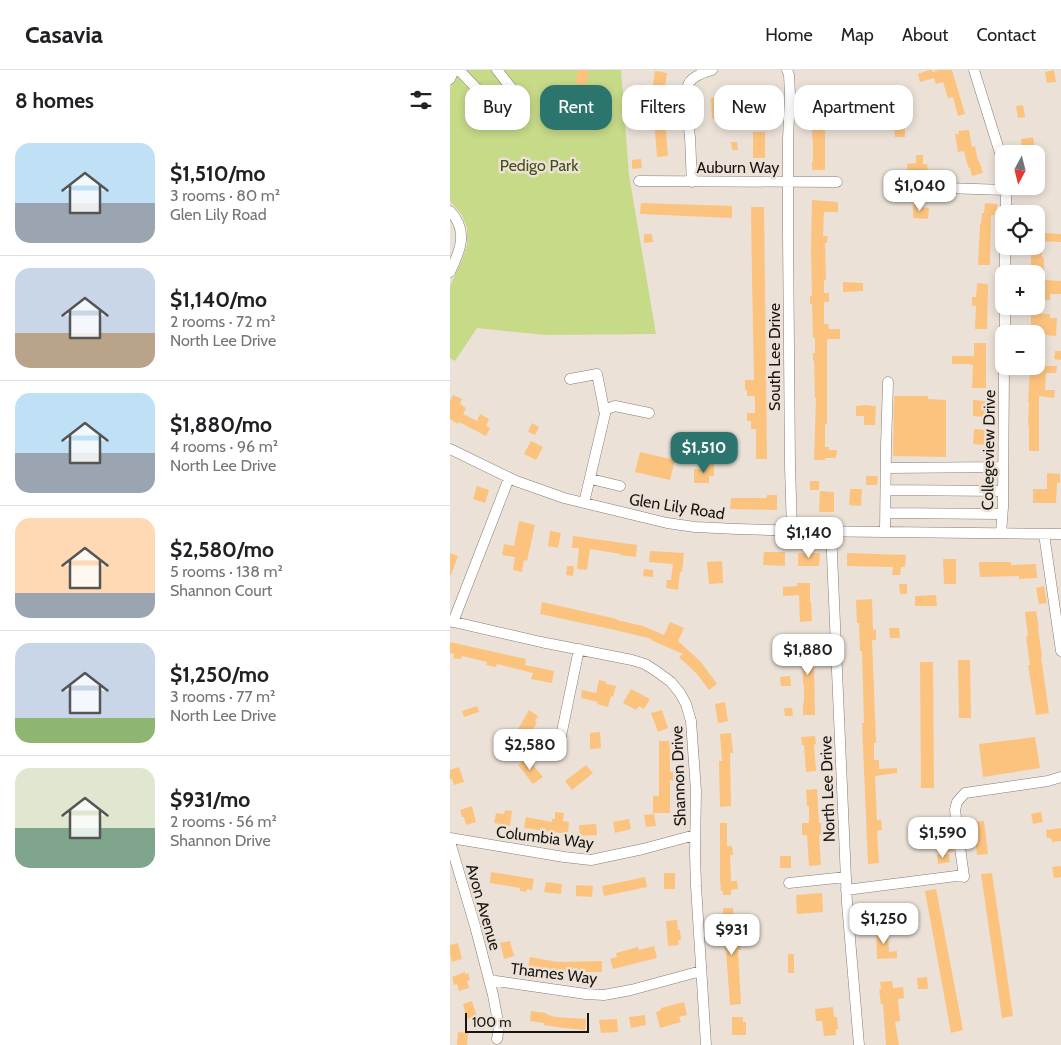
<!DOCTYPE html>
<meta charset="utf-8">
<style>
:root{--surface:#fff;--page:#f2f2f2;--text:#202124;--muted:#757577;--line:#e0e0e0;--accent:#2c756f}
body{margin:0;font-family:Cabin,sans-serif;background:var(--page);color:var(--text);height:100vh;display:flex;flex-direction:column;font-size:19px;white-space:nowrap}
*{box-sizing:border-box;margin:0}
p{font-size:16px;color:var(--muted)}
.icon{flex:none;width:28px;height:28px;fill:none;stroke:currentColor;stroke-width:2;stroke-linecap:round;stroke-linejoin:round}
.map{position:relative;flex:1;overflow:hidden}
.drawer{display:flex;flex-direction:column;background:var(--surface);width:450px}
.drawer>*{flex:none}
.top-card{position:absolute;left:15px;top:15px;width:475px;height:45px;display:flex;gap:10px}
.needle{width:32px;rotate:187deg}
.controls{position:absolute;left:545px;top:75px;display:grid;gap:10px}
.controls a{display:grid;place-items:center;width:50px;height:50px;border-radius:10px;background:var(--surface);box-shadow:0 2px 8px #0003;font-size:25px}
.scale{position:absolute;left:15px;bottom:12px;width:124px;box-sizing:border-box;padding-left:5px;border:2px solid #191612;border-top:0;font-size:14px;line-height:18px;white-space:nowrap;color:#191612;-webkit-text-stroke:4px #ebe1d7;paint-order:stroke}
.price{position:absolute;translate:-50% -42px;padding:0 11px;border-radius:10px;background:#fff;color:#222;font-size:16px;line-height:32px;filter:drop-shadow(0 1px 2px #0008)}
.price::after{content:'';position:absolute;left:50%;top:30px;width:15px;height:11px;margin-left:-8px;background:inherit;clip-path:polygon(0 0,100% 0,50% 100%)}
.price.on{background:var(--accent);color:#fff}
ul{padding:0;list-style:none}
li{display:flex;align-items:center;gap:15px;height:125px;padding:0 15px}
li+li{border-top:1px solid var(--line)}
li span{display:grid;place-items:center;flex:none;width:140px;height:100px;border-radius:15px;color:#555}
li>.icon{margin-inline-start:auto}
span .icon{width:60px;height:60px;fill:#fffc;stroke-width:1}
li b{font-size:21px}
h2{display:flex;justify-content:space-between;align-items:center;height:60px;padding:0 15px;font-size:21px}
.tag{padding:0 18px;border-radius:15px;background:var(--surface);box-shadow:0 2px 8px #0003;font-size:18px;line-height:45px}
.tag.on{background:var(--accent);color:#fff}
header{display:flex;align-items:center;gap:30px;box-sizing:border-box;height:70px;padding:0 25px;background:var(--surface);border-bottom:1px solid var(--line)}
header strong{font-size:24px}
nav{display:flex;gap:28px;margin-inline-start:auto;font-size:18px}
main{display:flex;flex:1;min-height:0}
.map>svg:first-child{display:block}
</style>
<header>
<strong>Casavia</strong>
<nav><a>Home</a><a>Map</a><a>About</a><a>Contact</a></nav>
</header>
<main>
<section class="drawer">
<h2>8 homes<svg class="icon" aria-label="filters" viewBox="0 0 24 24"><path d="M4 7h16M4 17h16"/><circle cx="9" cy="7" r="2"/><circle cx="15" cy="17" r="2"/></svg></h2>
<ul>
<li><span style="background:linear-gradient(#bfe0f5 60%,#9aa5b1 0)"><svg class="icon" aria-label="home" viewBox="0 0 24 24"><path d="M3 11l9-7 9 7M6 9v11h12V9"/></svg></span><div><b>$1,510/mo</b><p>3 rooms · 80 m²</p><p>Glen Lily Road</p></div></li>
<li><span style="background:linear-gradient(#c9d6e8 65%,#b9a48a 0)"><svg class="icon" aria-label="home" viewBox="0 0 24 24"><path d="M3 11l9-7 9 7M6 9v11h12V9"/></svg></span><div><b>$1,140/mo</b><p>2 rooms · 72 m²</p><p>North Lee Drive</p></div></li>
<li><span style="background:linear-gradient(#bfe0f5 60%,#9aa5b1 0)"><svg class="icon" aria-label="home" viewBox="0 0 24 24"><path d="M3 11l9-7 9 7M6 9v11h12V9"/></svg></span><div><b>$1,880/mo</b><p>4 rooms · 96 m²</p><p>North Lee Drive</p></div></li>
<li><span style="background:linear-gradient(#ffd9b3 75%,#9aa5b1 0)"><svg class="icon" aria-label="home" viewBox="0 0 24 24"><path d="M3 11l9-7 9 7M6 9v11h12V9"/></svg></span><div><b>$2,580/mo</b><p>5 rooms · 138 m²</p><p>Shannon Court</p></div></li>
<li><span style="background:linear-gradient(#c9d6e8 75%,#8fb573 0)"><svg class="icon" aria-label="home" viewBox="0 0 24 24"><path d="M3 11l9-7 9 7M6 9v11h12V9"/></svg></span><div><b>$1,250/mo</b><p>3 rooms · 77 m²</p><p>North Lee Drive</p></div></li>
<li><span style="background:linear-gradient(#dfe7d0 60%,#7fa58c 0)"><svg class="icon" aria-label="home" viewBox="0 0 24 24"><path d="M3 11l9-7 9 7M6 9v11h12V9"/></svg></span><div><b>$931/mo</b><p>2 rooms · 56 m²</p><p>Shannon Drive</p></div></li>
</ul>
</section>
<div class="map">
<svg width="611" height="975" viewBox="0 0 611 975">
<rect width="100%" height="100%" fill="#ebe1d7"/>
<!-- green -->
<path fill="#c6da88" d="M9 0H171L179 105 206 264 95 265 27 258 5 291 0 288V216L12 190 17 175V158L12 145 0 131V17Z"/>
<!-- building -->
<path fill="#fcc37f" d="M128 0H139L136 16 125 13Z
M479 0H482V2L489 0H502L515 44 508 46 503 27 498 28 493 12 486 14 484 8 470 12 468 4Z
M604 0 606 12 597 13 595 2Z
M205 1 217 3 213 30 218 86 207 87 202 23Z
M302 17H314V45H302V42L290 43V31L302 30Z
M361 19 373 20 372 45H375V100H362V92H363V71L362 66 363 41 361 40Z
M276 27 277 38H273L274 48 262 49 261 28Z
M573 35 575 47 568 48 566 36Z
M444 55H455V67H445Z
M519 60 522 77 525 76 528 91H529L533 103 522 106 520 98H519L516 90 514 81 508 82 505 64H509L508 61Z
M303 62H315V88H303Z
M583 67 585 79 572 81 571 69Z
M281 72H287L288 80H282Z
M466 85H473V94H477L478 104 458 106 457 94 466 93Z
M191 89 192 98 182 99V90Z
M362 130 388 132V142H374L373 166H378L377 173H375L376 210H374V223H379V232H374V254H378L379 259H390V269H377V354H375V377H379V380H387L386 388H375V390H364L366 328H365L364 291H363V283H365V268H363L362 234H360V226H362L361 181Z
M191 133 282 136V148L190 144Z
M535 133 547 134V141H545V145H541L540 195H528L530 154H531L532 143H534Z
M463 135H470V137L479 138 478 149 463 148Z
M301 137H314L317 389H306V359H301V351H297V343H305V327L304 326H297V320H295V310H304L302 209Z
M587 143H593V163L611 164V172L586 171Z
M194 164H202L203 172 194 173Z
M581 176H592V188H594V210L611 211V224H600V230H586V204H581Z
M393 212 413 213V221L393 222Z
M527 213 538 214 537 259H525L526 236H522V227H526Z
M581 244H600V248H607L606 266 595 265V274H586V264H581Z
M524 273H536V318H522L523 295H520V294H502V286H524Z
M605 281H611V290L604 289Z
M586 296H607L606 303H596L595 320H605L604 328 589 326V381H579V355H578L579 332H578L580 300H586Z
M3 325 12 329 10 334 16 338 13 344 27 351 30 344 39 349 36 356 40 358 36 366 9 352 8 354 0 349V331Z
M444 326H478V329L496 330V387L443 386Z
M523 330 535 331V347L523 346Z
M415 335 426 336 425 355H414V346H406V336Z
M82 353 89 357 85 365 78 362Z
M524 359 535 360 534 375 523 374Z
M240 369H253V378H241Z
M81 371 93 377 86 390 74 384Z
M190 382 225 390 220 410 185 402Z
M257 392H264V406H259V413H244V399H257Z
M597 403 610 404V413H607L606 433H583V419H597Z
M416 406H428L427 415H416Z
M360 411H369V420H360Z
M27 416 39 420 35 433 23 429Z
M400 419H412L411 436 399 435Z
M370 421 384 422V442H369Z
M317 425H327V440L280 439 281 428H316Z
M69 451 85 455 77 491 74 490 72 502 63 500 65 487 52 485 54 474 64 476Z
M100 461 111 463 108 478 98 476Z
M123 466 187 475 186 487 170 485 171 484 140 479 137 500 127 499 129 478H122Z
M200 481 234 483 232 502H230L228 520 216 518 217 510H221L223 494 199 492Z
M314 482H335V496L313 495Z
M0 483 8 486 1 505H0Z
M348 483H370L369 496H348Z
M397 483 456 485 455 497H451L450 505H442L443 497 397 496Z
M493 489H506V514H494Z
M272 491 273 513 259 514 257 492Z
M529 492H561V495L586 494 587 508 569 509V506L530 507Z
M117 496H124L123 506 116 505Z
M194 499 203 500V507L193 506Z
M347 513H360V532H361L362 551 350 552 349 525 333 526V517L347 516Z
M449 514H457V524H450Z
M594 516 597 533 589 534 586 518Z
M486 525 487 536H465V526Z
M422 529 423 560 426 559V570H422L425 645 426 673H424V690H429V699L447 698V703L425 706 427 750H431L432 760H428L427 763 429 793 418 794 412 653H414L412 581H410L409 553H407L406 530Z
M92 532 167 549V550L193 556 214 565 220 552 234 558 228 571 251 592 267 614 259 620 247 604 229 587 233 584 201 570 202 569 165 560 90 544Z
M586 541 589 558H588L592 587H591L599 643 586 645 578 595H580L576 567 578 566 575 542Z
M439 558H449L450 568H440Z
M352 565H362L363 593H364L365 645H353V633H354V615H353Z
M0 572 76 589 75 595 104 601 102 613 81 609 83 603 47 594 46 597 36 595 37 592 12 586 11 589 3 588 4 584 0 583Z
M508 590H520L521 648H509Z
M470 592H483L484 718H471Z
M340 606 341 616H331L330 607Z
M149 610 157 612 156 614 166 616 163 627 161 626 158 637 147 634 148 632 131 628 132 620 146 623Z
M181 619 200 629 194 639 189 636 186 640 173 633Z
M275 632 278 651 268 653 265 634Z
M27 636 29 642 14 647 12 641Z
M334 638H342L343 646H335Z
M79 640 88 646 85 651 87 652 82 661 80 660 78 664 68 659Z
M212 640 218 658 208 662 201 643Z
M150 662 151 678 140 679V663Z
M281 663 283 683H280L281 736 270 737 269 691H272L270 664Z
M365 666 366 674 364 675 366 701 356 702 354 675H352L351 667Z
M585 667 590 698 533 707 529 674Z
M209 671H220V702H223V711L220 710V743H203V726H209Z
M77 688 93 707 83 714 68 695Z
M136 695 143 703 122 720 115 711Z
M9 697 14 712 4 715 2 709H0V700Z
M367 719 369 753H371V765H369L371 795 359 796 357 765H352V753H359V736H357L356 720Z
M22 736 26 752 16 755 14 747H12L10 740Z
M55 740 62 741 60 756 58 755V758L50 757V754L44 753 46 743 54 744Z
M105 742 114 743 113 751 119 752 118 764 74 758 76 747 102 752V749H105Z
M591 742 593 752 583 754 581 744Z
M204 744 206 756 196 757 194 745Z
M179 749 181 759 165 763 163 752Z
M534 751 538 784 527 785 523 752Z
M270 753H277V776H282L283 785H280L281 811H287L288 819 281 820V825H273V821H271L270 807Z
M146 754 147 765 130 766 129 755Z
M611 758V771L602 772 601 768H597L596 760Z
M493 767H502L504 782 495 783Z
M499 784 500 792 488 794 487 785Z
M330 786H341V798H330Z
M611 796V807L604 808 602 797Z
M41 802 84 809 82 820 77 819 76 822 70 821V818L40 813Z
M214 803H225V819H214Z
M542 803 563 946 552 948 531 804Z
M195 807 197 817 154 826 152 816Z
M96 812 112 814 111 824 94 822Z
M126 815 143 816 142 827 126 826Z
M486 819 513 960 501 963 475 821Z
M372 823 373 842 347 844 346 825Z
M273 838H283L286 869H290L291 880H288L291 934 280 935 276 881H275L273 863H274Z
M227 850 228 860H230L231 870H228L229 875 218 876 216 851Z
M432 855 433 864H438L439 882 447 881V888L427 889 426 856Z
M60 871 64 886 54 889 50 873Z
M8 873 12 889 2 892 0 884V875Z
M204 876 207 888 163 899 160 889 167 887 166 883 188 877 189 880Z
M338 884H344V903H338Z
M80 887 107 892 152 891V902H103L78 898Z
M15 902V904L18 903 20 910 17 911 19 918 9 921 7 914 4 915 2 907Z
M477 907 478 919H468L467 908Z
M442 911 443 918 453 917 454 928 448 929 450 951 445 952 449 975H436L433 934H431L429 919H431L430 912Z
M22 931 27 947 17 949 13 934Z
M234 932 237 945 229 947 231 952 210 958 206 942 211 940V938Z
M383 937 384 947H387L388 959H386V965L374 966 372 951H366L365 939Z
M81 941 96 943V944L105 947 136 949 135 960 114 958 94 955V953L80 951Z
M195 945 196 955 181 958 179 947Z
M282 947H293V952H296V965H282Z
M167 949 168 962 151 963 149 950Z
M8 962 18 963 17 975H7Z"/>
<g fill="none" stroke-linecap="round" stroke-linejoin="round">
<!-- minor casing -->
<g stroke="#857c73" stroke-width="11">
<path id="minor" d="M9 0 48 41C57 48 68 43 72 33L70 29 47 0
M337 0 339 5 340 25 338 69V163L340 396 342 461
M524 0 550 83 554 104
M0 9 4 0
M189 111 387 112
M242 112C241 98 241 83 240 68 239 55 233 25 239 13 243 6 255 2 262 0
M556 116V144
M451 121 495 118 556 120
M0 141C19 161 10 181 0 202
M555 204V176
M555 264V236
M120 309 147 304 155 344 134 433
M154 340 165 336 199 343
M0 379 66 411 114 428 217 453 245 457 287 459 349 461 611 464
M436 398 553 397
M141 409 170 416
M436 420 553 421
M436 443 552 444
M381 461 397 833 409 975
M435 462 436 376 438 312
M551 463 553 437 554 296
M594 464 611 581
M0 551 91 572 182 590 195 594 206 601 221 612 230 623 236 634 241 651 246 721 245 784 246 816 256 975
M3 552 59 408
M110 671 129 579
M0 768 114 787 141 790 193 779 245 765
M0 772 25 856 43 925 49 957 47 969
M514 807 505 740 507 732 515 723 598 711 611 707
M339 813 396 807
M396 820 514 805
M39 910 136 924 154 925 181 920 251 901"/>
</g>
<!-- minor -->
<use href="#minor" stroke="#fff" stroke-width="10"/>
</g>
<g text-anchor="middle" stroke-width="5" stroke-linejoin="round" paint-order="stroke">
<!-- park labels -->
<g font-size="16" fill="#455116" stroke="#ebe1d7">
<text x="89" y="101">Pedigo Park</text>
</g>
<!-- street labels -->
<g font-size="16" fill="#191612" stroke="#ebe1d7">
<text x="288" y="103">Auburn Way</text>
<text transform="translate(324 287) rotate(-90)" y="6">South Lee Drive</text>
<text transform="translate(538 380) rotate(-89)" y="6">Collegeview Drive</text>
<text transform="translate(227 436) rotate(9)" y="6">Glen Lily Road</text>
<text transform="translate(228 706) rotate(-92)" y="6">Shannon Drive</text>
<text transform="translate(377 719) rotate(-92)" y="6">North Lee Drive</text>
<text transform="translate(95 767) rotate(7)" y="6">Columbia Way</text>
<text transform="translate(34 837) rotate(74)" y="6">Avon Avenue</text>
<text transform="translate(104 903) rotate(7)" y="6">Thames Way</text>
</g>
</g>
</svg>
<div class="controls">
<a><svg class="needle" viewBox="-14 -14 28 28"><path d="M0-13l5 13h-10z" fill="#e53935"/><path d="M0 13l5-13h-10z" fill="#757577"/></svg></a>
<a><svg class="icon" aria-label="locate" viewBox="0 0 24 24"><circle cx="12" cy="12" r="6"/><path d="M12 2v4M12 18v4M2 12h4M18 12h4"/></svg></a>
<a>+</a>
<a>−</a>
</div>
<div class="scale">100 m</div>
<b class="price" style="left:470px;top:142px">$1,040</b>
<b class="price on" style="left:254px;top:404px">$1,510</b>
<b class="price" style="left:359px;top:489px">$1,140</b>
<b class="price" style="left:358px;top:606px">$1,880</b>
<b class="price" style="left:80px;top:701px">$2,580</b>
<b class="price" style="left:493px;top:789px">$1,590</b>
<b class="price" style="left:434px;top:875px">$1,250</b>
<b class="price" style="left:282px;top:886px">$931</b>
<div class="top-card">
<a class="tag">Buy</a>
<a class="tag on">Rent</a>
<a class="tag">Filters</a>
<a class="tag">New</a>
<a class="tag">Apartment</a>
</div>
</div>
</main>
